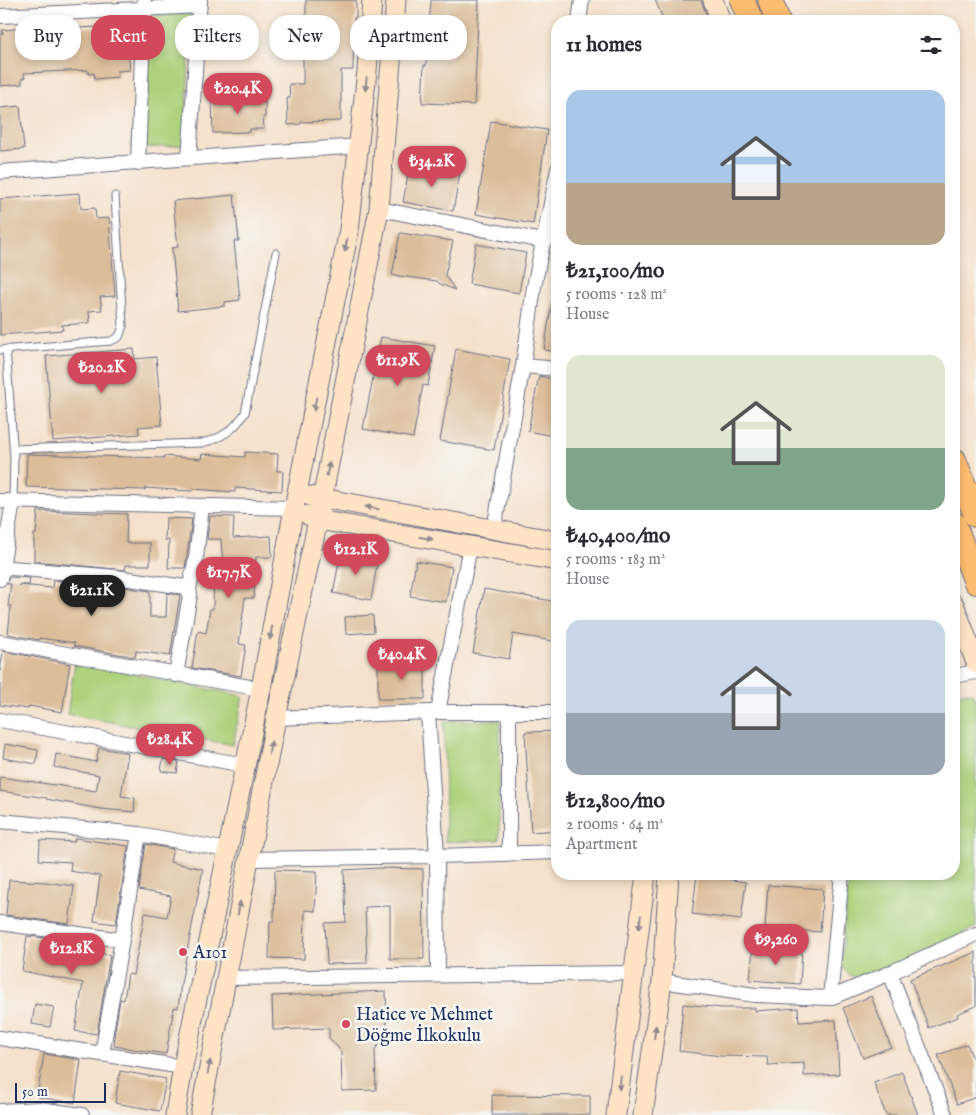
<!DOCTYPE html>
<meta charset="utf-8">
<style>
:root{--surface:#fff;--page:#f7f7f7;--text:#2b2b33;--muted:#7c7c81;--accent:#d1495b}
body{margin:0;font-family:"IM FELL English",serif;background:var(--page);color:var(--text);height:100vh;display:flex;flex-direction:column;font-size:19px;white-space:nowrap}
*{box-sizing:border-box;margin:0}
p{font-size:16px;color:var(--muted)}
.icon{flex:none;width:28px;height:28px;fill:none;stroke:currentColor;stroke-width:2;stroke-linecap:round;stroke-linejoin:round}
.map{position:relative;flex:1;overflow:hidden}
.drawer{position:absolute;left:551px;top:15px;width:409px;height:865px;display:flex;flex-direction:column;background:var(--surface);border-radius:20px;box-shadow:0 2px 8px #0003}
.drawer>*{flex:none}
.banner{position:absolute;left:15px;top:15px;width:461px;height:45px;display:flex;gap:10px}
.scale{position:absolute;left:15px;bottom:12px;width:91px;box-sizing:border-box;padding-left:5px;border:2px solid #1b2f5e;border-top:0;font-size:14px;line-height:18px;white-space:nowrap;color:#1b2f5e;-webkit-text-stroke:4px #f6f6f2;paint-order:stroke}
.price{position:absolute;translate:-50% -42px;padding:0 11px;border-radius:18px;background:var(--accent);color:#fff;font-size:16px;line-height:32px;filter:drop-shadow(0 1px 2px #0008)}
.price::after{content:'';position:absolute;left:50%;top:30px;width:15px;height:11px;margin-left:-8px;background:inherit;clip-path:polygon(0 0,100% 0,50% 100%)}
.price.current{background:#222;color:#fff}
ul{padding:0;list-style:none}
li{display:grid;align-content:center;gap:10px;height:265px;padding:0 15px}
li span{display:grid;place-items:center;height:155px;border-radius:15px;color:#555}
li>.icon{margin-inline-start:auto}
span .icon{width:90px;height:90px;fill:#fffc;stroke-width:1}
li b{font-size:21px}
h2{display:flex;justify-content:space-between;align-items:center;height:60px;padding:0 15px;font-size:21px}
.pill{padding:0 18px;border-radius:20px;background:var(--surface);box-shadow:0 2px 8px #0003;font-size:18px;line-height:45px}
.pill.current{background:var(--accent);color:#fff}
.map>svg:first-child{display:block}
</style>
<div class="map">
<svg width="976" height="1115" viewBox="0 0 976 1115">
<rect width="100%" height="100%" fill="#f6f6f2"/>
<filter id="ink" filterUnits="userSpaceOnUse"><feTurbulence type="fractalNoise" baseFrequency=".02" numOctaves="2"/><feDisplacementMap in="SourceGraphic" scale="10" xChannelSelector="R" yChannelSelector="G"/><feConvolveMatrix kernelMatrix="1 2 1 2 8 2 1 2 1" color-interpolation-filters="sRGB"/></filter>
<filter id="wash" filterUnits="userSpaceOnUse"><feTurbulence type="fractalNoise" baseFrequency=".0096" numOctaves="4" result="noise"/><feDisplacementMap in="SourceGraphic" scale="20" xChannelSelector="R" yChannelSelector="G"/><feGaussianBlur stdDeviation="1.12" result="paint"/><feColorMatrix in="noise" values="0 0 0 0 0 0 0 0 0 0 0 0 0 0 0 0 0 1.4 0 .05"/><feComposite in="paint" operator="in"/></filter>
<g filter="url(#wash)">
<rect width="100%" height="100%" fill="#f5e1cb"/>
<!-- green -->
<path fill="#aed27b" stroke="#64806c" d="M191 13 185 145 144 148 151 15Z
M75 662 243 696 233 745 67 714Z
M970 692 974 695 976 701V927L867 977C854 980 847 976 841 964L849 874H954V694Z
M500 720 499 840 445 842 444 721Z"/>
<g id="blocks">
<!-- building -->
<path fill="#dcbd99" d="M306 0H356V18H354L353 70H341V121L301 122V124L288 125 287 98H290L289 84H303V30H306Z
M431 0H479L474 105 422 103 424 65 426 66Z
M655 0H701L709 21H664Z
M117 26V29H126L130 70 117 71 118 77 95 79 94 73 88 74V70L24 73 25 78H22V84L0 86V34H3L2 30 41 27V30Z
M265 98V117H263L264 129H250V132L213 133 212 100Z
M20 106 24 149 0 151V108Z
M491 121 547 130 533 224 476 214Z
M410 164 460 173 453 211 403 202Z
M80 193 81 209 95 208 96 219 109 218 115 296 100 297 102 310 89 311 90 323 62 325 63 330 0 335V199Z
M234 195 239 241H234L240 300 225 302V306L178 311 172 248 178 247 173 201Z
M400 233 453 241 445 275 455 290 440 284 437 281 392 275Z
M476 244 526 253 519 293 469 284Z
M552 302 558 303V352L544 350Z
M381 337 435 346 428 386 423 385 413 438 363 429Z
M134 349 135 359 156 357 162 425 138 427 139 434 53 441 46 356Z
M456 349 510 359 494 450 440 441Z
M539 376 558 380V437L528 431Z
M245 452 278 454 277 471H283L282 491 235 488V492L193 489 192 491 145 488V490L26 487 27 454 164 458V456L201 459 202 454 245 457Z
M38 511 127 514 126 543H150V565H126L125 570 34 561V534H36Z
M210 516 234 517 233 538 271 536 272 557H256L254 598H245L239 644 246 645 241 676 192 668 198 631 206 633 210 609H213L214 569H223L221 539H207Z
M166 518 192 519 185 568H168L169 540H165Z
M341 552 378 559 371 600 333 593Z
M416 561 452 567 446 602 410 596Z
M9 577 30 578 29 585H19L52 588 53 580 115 586 150 591V617H166L167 593 180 595 170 656 136 651 135 657 74 646 75 643 39 638V640L8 634 11 606H8L11 584H7Z
M484 589 558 602V642L513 634 509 659 473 653Z
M373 615 374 632 346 634 345 617Z
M3 651 70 664 62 712 29 706 28 709 0 705V674Z
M378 663H425V699H378Z
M558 731V830L531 832 525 732Z
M5 744 38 750 36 764 3 758Z
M99 748 128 753 121 796 135 798 134 812 101 809 46 799 47 798 0 791V777L96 791 99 775 54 767 56 754 96 762Z
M163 759 179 762 177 773 161 771Z
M75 838 128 846 116 924 94 921 100 876 70 871 71 862 39 860 40 840 74 842Z
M146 844 173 849 170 862 203 869 181 983 178 1008 174 1007 166 1054 114 1046 115 1037H114L120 999 124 1000 128 974 133 975 145 913 167 917 171 896 139 890Z
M379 868 423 869 424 959H390V906L365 907 367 963 327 964 325 923 346 922 344 870Z
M275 870 317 871 315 911 305 910 304 959 269 958 270 921H274Z
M697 875 746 882 741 920 692 914Z
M9 880 45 882 74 886 69 924 6 915Z
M768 885 823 889 820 932 765 928Z
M27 936 53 939 52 943 81 948V950L110 955 97 1034 75 1031 83 983 22 971Z
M753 947 802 951 800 984 750 980Z
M976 952V1006L957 1014 958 1017 929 1028 910 979Z
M386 991 387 1032 375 1050 376 1090 342 1091 341 1051 329 1038V1028L273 1030 272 996Z
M871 996 891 1047 863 1058 843 1008Z
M35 1004 54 1007 50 1027 32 1024Z
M683 1004 722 1008H755V1011L798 1008 799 1022 836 1020 839 1074 804 1076V1063L768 1065 767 1057 721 1056 679 1051Z
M967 1044 976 1066V1097L957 1104 938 1055Z
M44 1054 81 1060 75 1103 37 1097Z
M120 1071 166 1079 160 1111 115 1103Z
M902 1072 918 1115H886L874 1083Z
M492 1095 590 1096V1115H492Z"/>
</g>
</g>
<g filter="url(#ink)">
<use href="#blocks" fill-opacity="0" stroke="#676d84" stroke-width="1"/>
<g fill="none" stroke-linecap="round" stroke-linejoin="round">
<!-- lane casing -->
<g stroke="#676d84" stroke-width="9">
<path id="lane" d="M6 349 14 457 13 502
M0 350 111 341 119 337 123 326 115 196
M13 449 201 443C221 439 234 430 245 413L276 253"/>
</g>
<!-- street casing -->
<g stroke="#676d84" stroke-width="16">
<path id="street" d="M0 16 200 6
M579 21 582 0
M189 158 200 0
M138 163 144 1
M0 172 359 146
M379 209 543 241 558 235
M523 366 558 369
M0 501 294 508
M494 529 523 366 534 287 558 169
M0 567 116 577 185 587 189 589 190 595 176 675
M0 579 13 502
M189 589 196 558 202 506
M0 642 261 689
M954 676 976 672
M428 712 437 856 438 974
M438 712 470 546
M276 718 428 712H558
M0 720 244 765
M0 821 139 834 122 940 102 1054
M139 834 228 850
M509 853V713
M249 859 437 856 558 852
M0 923 122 940
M890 973 945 1115
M226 978 634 973
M662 981 755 995 830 998 890 973 976 934
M830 998 842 874
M0 1038 183 1067
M0 1111 39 1109 82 1115"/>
</g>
<!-- secondary casing -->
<g stroke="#676d84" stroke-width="21">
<path id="secondary" d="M713 0 721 21
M310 496 558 541
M308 515 318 520 558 561
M954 604 976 663
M175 1115 183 1067 261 689 294 508 349 230 367 71 372 0
M200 1115 276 718 318 520 379 209 396 0
M616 1115 646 874
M643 1115 662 981 669 874"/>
</g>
<!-- highway casing -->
<g stroke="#676d84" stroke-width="26">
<path id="highway" d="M742 0 751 21
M770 0 778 21
M954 460 976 515
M954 524 976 582"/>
</g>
<!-- lane -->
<use href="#lane" stroke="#fff" stroke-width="7"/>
<!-- street -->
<use href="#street" stroke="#fff" stroke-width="14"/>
<!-- secondary -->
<use href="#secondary" stroke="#fee4c5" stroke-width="19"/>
<!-- highway -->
<use href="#highway" stroke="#fdbc6f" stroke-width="24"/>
</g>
<!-- one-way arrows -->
<defs><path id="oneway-solid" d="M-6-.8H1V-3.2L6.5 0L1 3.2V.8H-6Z" transform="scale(1.25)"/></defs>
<g fill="#8c8a92">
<use href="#oneway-solid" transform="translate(366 84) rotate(96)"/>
<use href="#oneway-solid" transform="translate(346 245) rotate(101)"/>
<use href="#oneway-solid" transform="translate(315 404) rotate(101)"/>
<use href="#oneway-solid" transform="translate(328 469) rotate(-79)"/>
<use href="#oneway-solid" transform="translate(372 508) rotate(-170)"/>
<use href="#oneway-solid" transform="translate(426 538) rotate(10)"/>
<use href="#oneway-solid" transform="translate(271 633) rotate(100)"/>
<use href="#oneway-solid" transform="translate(270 748) rotate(-79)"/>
<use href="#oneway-solid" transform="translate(239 908) rotate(-79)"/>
<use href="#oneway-solid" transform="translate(640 922) rotate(97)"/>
<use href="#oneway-solid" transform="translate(655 1032) rotate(-82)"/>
<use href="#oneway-solid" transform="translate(209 1067) rotate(-79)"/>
<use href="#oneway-solid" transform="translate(620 1083) rotate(97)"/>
</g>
</g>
<!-- markers -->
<g fill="#d1495b" stroke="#f6f6f2" stroke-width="2">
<circle cx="183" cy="952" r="5"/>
<circle cx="346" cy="1024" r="5"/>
</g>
<g text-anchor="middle" stroke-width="5" stroke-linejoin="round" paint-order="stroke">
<!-- poi labels -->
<g font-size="18" fill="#1b2f5e" stroke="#f6f6f2" text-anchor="start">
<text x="193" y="958">A101</text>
<text x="356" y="1020">Hatice ve Mehmet<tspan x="356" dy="21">Döğme İlkokulu</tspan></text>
</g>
</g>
</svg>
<div class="scale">50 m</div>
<b class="price" style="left:238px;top:115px">₺20.4K</b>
<b class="price" style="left:432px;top:188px">₺34.2K</b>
<b class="price" style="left:398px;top:387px">₺11.9K</b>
<b class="price" style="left:102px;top:394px">₺20.2K</b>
<b class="price" style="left:356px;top:576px">₺12.1K</b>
<b class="price" style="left:229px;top:599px">₺17.7K</b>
<b class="price current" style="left:92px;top:617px">₺21.1K</b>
<b class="price" style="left:402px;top:681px">₺40.4K</b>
<b class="price" style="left:170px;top:766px">₺28.4K</b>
<b class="price" style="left:776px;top:966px">₺9,260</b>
<b class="price" style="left:72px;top:975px">₺12.8K</b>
<div class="banner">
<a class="pill">Buy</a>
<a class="pill current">Rent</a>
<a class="pill">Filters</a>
<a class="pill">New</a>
<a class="pill">Apartment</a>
</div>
<section class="drawer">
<h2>11 homes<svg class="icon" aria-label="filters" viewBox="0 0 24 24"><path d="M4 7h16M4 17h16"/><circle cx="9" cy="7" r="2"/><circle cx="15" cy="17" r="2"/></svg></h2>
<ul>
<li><span style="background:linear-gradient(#a9c7e8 60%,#b9a48a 0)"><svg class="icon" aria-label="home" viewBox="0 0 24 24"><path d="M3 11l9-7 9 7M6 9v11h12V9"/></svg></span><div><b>₺21,100/mo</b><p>5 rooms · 128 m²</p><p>House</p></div></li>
<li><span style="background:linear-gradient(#dfe7d0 60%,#7fa58c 0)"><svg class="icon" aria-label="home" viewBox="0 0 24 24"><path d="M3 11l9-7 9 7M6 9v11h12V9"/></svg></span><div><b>₺40,400/mo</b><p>5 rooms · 183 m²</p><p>House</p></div></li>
<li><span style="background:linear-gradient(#c9d6e8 60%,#9aa5b1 0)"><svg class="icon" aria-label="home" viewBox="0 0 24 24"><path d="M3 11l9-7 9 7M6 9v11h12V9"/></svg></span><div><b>₺12,800/mo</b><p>2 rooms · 64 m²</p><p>Apartment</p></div></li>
</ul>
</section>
</div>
